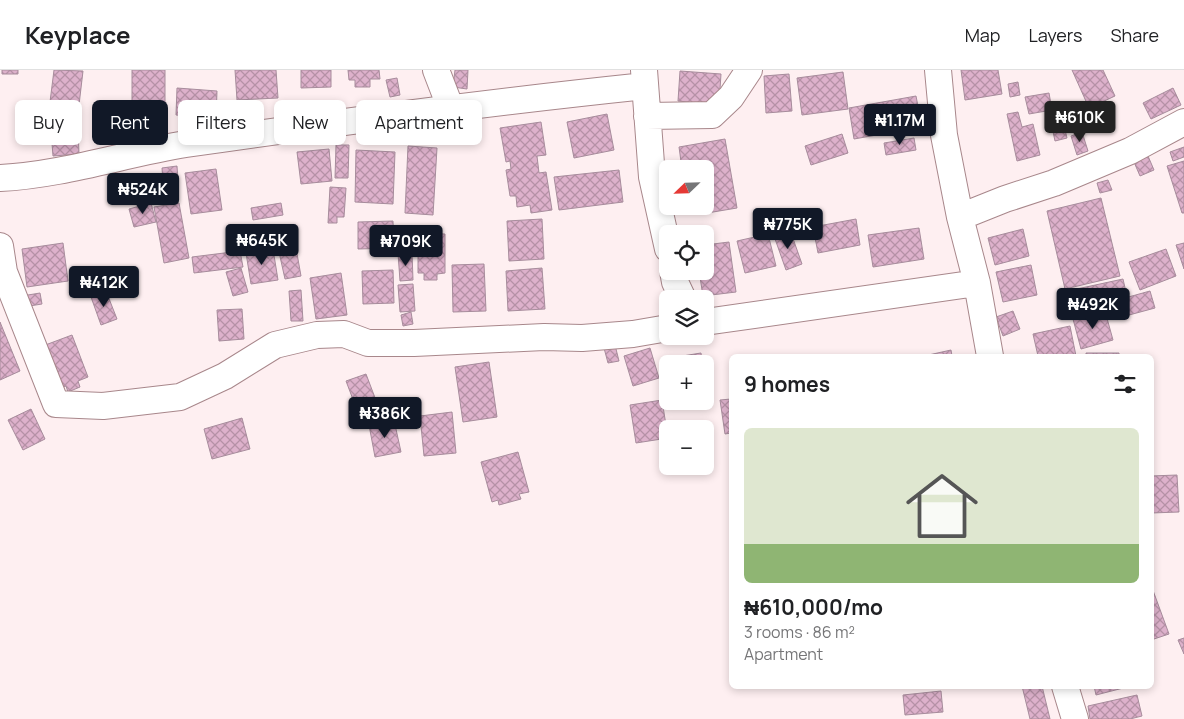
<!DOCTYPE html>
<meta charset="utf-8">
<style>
:root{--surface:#fff;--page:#f2f2f2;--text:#202124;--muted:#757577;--line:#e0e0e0;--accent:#111827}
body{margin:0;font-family:Manrope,sans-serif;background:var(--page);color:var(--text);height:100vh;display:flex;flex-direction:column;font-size:19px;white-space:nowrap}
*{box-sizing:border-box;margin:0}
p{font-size:16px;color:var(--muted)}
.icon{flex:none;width:28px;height:28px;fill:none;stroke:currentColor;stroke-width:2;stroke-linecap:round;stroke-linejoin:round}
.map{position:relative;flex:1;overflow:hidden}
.drawer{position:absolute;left:729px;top:284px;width:425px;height:335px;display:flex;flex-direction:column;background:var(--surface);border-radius:8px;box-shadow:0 2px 8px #0003}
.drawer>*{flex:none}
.hud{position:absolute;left:15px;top:30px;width:475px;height:45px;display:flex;gap:10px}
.needle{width:32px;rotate:247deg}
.buttons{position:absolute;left:659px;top:90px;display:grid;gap:10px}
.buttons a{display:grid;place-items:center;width:55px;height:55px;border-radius:8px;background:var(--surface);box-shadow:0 2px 8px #0003;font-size:25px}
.price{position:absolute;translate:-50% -42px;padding:0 11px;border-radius:5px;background:var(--accent);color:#fff;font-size:16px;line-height:32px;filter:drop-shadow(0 1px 2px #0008)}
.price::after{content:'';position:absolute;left:50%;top:30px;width:15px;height:11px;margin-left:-8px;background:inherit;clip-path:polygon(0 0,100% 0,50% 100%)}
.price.selected{background:#222;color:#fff}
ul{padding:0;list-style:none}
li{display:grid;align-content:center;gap:10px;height:265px;padding:0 15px}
li span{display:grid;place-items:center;height:155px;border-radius:8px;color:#555}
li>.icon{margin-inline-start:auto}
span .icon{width:90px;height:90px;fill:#fffc;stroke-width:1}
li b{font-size:21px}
h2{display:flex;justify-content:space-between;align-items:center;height:60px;padding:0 15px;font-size:21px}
.pill{padding:0 18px;border-radius:8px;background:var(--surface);box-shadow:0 2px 8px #0003;font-size:18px;line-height:45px}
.pill.selected{background:var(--accent);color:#fff}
header{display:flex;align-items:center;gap:30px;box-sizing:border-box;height:70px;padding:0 25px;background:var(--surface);border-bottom:1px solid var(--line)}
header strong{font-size:24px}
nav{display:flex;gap:28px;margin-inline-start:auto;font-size:18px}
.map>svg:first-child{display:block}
</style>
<header>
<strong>Keyplace</strong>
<nav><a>Map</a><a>Layers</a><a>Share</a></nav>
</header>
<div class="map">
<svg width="1184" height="649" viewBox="0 0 1184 649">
<defs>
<pattern id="building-cross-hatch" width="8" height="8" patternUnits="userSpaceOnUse" patternTransform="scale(1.25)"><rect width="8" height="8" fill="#ddb1cb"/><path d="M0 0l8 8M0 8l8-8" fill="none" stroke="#b591a6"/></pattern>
</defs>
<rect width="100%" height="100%" fill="#feeff1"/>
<!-- building -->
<path fill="url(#building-cross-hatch)" stroke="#a78c9c" d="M2 0H18V4H2Z
M54 0 83 1 79 35 50 32Z
M132 0H165V51L132 50Z
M235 0H276L278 28 237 30Z
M301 0H331V17L301 18Z
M348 0H379L380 9H370V17H355V10H349Z
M455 0H468L467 19 453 17Z
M961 0H998L1002 24 965 30Z
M1072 0H1103L1115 26 1089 38Z
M680 1 721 4 719 34 688 38V32L678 31Z
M843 2 848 39 802 45 797 8Z
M789 4 792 41 766 43 764 6Z
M397 8 400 25 390 27 386 10Z
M1018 12 1020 25 1010 27 1008 14Z
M177 18 217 21 216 48 176 45Z
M1173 18 1181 35 1151 49 1143 33Z
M1049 23 1052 40 1029 44 1025 27Z
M916 26 922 57 854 69 849 38Z
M1018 42 1022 57 1033 54 1040 85 1017 91 1007 44Z
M607 44 614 80 574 88 567 52Z
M541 52 546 85 537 86 539 103 546 102 552 140 531 143 530 135 517 137 516 126H510L506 100 511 99 510 91 506 92 500 58Z
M147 55 151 69 131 75 127 61Z
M1064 55 1067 68 1055 71 1052 57Z
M78 59 79 84 53 86 51 61Z
M1082 62 1088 81 1077 85 1071 66Z
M842 64 848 83 811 95 805 76Z
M914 68 916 80 886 85 884 73Z
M725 69 737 138 701 144 700 136H705V99H682L679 77Z
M336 75H349L348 108H335Z
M408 76 437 78 433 145 405 143Z
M1184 77V87L1173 91 1170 82Z
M329 79 332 111 301 114 297 82Z
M356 80 395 82 393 134 355 132Z
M1148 86 1154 100 1140 106 1134 92Z
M1184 91V143H1182L1167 96Z
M177 96 178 111 163 112 162 98Z
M216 99 222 140 191 144 185 103Z
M619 100 623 132 559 140 554 107Z
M1108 110 1112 120 1100 123 1097 113Z
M330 117 346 118 344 147H337V153H328Z
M1101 128 1120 206 1065 219 1047 141Z
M151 133 156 152 134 157 129 139Z
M179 133 189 188 164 193 154 137Z
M281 133 283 145 253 150 251 138Z
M542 149 544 189 509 191 507 151Z
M856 149 860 175 818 183 813 157Z
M393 151 394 178 358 179V152Z
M919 158 924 189 873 197 868 165Z
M1023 159 1029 186 995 195 988 168Z
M790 160 802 194 786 200 774 166Z
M418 163 445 164V203L437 204V210H424V203H418Z
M768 164 776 196 745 203 737 171Z
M729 172 736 222 703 226 699 201H705V175Z
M63 173 68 211 27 217 22 179Z
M1184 173V199L1176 175Z
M296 178 301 206 285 209 279 182Z
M273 179 278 210 251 214 246 183Z
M1166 179 1176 206 1140 220 1129 192Z
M240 181 243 197 194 203 192 187Z
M398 183H412L413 210 400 211Z
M484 194 486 241 453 242 452 195Z
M1031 195 1037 225 1003 232 996 202Z
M241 198 248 222 233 226 226 202Z
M542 198 545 239 508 241 506 201Z
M393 200 394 233 363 234 362 201Z
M341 203 347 245 316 249 310 208Z
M1123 209 1126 222 1065 235 1063 222Z
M413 214 415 241 400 242 398 215Z
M301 220 303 251H291L289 221Z
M106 221 117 249 101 255 91 227Z
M1150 221 1155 238 1118 248 1114 231Z
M40 223 42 234 23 237 22 226Z
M242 239 244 269 219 271 217 240Z
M1013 241 1020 259 1003 266 996 247Z
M1105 241 1113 270 1081 279 1073 249Z
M411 242 413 254 403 256 401 245Z
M0 252 20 301 0 310Z
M1070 256 1076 286H1038L1033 264Z
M72 265 88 307 78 311 80 317 68 322 66 316 56 320 40 277Z
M615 275 619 291 608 293 604 278Z
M650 278 659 308 633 316 624 286Z
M951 280 952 286H924Z
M701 283 702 294H668V316L664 289Z
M1086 283H1119V286H1086Z
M489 292 497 347 463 352 455 297Z
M366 304 377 333 357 340 346 311Z
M731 329V363L725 364 720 330Z
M662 330 668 368 636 373 630 335Z
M31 339 45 369 23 380 8 350Z
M452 342 456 383 424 386 420 346Z
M242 348 250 379 212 389 204 359Z
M394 350 401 382 375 387 369 355Z
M518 382 529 422 519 424 521 429 499 435 498 430 492 432 481 392Z
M1177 405 1179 442 1151 443V406Z
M1151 515 1169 564 1151 570Z
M1184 568V584L1178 570Z
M1022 616H1042L1050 649H1030Z
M1094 616H1131L1096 625Z
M941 621 943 642 905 645 903 625Z
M1137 625 1142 646 1130 649H1090L1088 636Z"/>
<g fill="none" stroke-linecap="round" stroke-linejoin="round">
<!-- minor casing -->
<g stroke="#a8878b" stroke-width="28">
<path id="minor" d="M436 0 451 39
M644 0 652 107 668 179
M938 0 944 65 960 147 977 213 990 286
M647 46 712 45 731 27 749 0
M0 108C63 105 124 84 186 74 338 52 492 32 645 16
M960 147 1005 129 1054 113 1130 81 1184 52
M0 176 4 202 0 204
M673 201 675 212 683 229
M4 202 56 334 103 336 180 327 225 306 275 275 317 265 344 264 368 273H414L544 267 582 268 633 264 668 258
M705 252 977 213
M1065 616 1075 649"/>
</g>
<!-- minor -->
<use href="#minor" stroke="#fff" stroke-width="26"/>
</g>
</svg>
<div class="buttons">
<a><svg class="needle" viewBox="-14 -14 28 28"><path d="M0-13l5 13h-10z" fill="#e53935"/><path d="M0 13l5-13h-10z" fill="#757577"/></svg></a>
<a><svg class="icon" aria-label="locate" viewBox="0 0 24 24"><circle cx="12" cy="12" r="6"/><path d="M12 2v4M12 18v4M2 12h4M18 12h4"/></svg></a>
<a><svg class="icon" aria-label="layers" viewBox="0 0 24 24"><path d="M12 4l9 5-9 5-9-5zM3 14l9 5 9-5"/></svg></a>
<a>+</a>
<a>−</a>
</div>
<b class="price selected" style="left:1080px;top:73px">₦610K</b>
<b class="price" style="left:900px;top:76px">₦1.17M</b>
<b class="price" style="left:143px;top:145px">₦524K</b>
<b class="price" style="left:788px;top:180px">₦775K</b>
<b class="price" style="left:262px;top:196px">₦645K</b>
<b class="price" style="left:406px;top:197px">₦709K</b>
<b class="price" style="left:104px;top:238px">₦412K</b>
<b class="price" style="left:1093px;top:260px">₦492K</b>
<b class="price" style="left:385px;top:369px">₦386K</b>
<div class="hud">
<a class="pill">Buy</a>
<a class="pill selected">Rent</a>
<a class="pill">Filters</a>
<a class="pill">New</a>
<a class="pill">Apartment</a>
</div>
<section class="drawer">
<h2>9 homes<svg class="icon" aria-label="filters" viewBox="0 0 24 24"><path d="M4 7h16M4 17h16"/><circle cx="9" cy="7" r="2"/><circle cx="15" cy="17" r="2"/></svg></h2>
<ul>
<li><span style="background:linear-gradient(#dfe7d0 75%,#8fb573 0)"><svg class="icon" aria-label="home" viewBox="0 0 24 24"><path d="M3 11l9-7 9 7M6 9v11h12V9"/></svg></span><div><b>₦610,000/mo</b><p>3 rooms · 86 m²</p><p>Apartment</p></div></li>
</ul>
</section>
</div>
